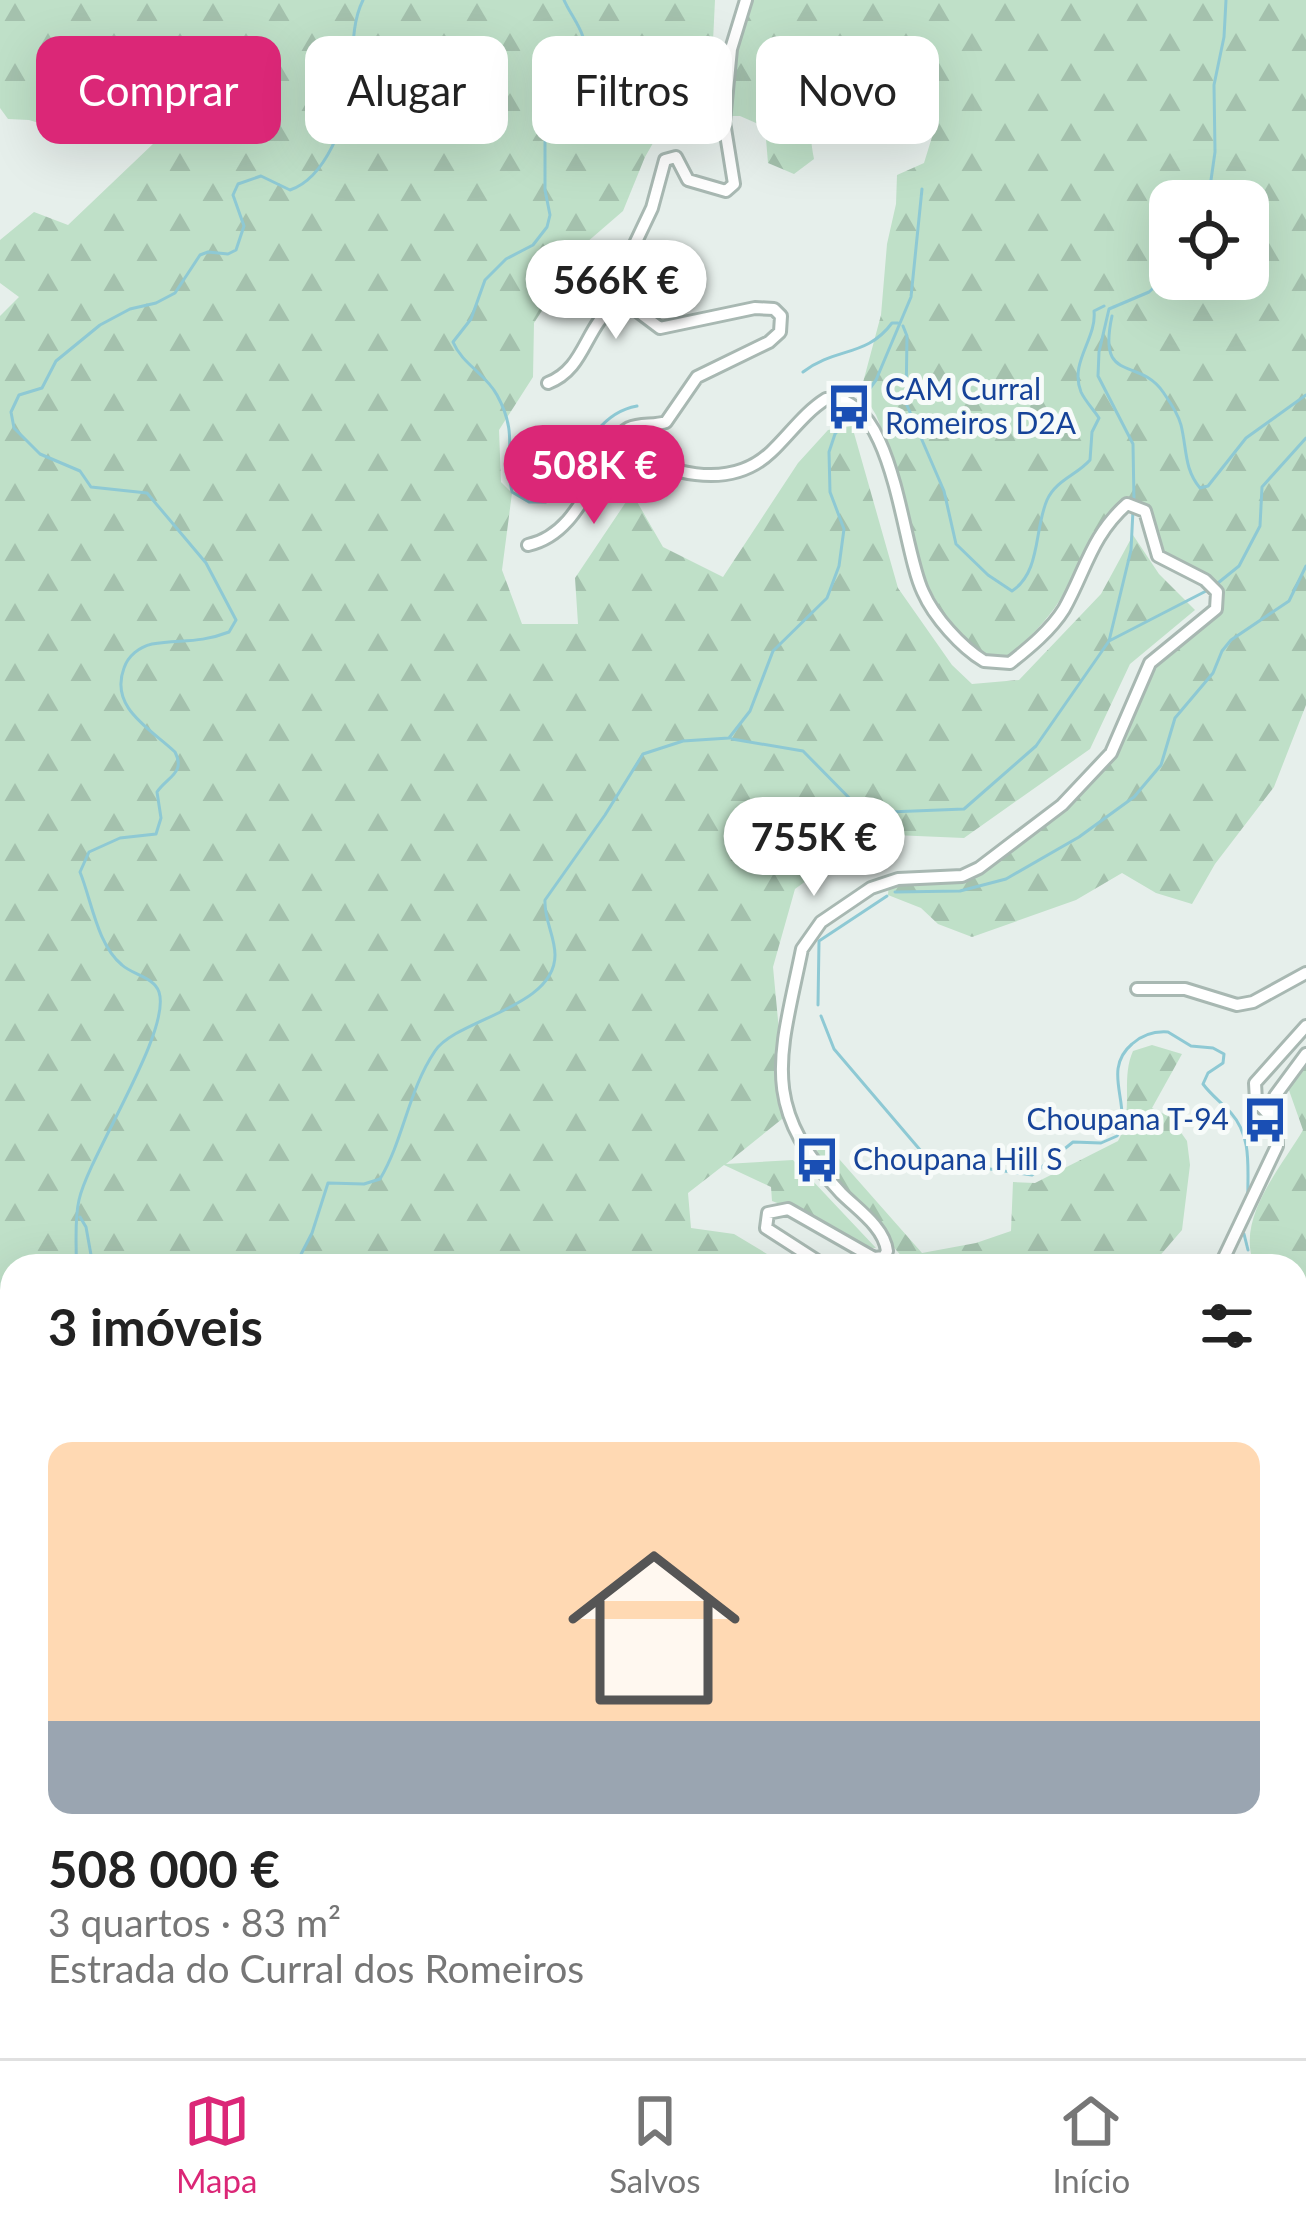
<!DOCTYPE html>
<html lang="pt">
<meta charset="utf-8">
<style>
:root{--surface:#fff;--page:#f6f6f6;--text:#222;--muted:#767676;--line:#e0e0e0;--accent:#db2777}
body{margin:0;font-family:Lato,sans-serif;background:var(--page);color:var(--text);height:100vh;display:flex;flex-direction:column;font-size:45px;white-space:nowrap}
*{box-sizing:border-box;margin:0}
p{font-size:39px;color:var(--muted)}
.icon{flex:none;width:66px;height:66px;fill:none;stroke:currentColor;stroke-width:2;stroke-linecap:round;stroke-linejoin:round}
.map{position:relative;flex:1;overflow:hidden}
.sheet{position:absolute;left:0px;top:1254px;width:1308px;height:804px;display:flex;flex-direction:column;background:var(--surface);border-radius:36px 36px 0 0;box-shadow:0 12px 48px #0002}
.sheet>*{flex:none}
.hud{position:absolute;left:36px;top:36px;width:1236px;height:108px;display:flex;gap:24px}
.fabs{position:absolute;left:1149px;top:180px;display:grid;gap:24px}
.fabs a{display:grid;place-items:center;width:120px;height:120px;border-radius:24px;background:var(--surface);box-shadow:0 12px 48px #0002;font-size:60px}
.price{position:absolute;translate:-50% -102px;padding:0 27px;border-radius:42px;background:#fff;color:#222;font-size:39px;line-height:78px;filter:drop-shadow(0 3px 6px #0008)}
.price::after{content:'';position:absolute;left:50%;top:72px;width:36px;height:27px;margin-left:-18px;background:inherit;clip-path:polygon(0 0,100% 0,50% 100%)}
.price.selected{background:var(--accent);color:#fff}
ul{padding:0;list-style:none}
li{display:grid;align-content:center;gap:24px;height:636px;padding:0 48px}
li span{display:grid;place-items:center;height:372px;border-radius:24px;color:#555}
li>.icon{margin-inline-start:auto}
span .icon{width:216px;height:216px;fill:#fffc;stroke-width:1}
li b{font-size:51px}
h2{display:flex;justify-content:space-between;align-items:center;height:144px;padding:0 48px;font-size:51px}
.pill{padding:0 42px;border-radius:24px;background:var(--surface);box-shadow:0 12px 48px #0002;font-size:42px;line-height:108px}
.pill.selected{background:var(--accent);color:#fff}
.tabs{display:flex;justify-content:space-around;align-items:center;height:168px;border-top:3px solid var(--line);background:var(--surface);font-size:33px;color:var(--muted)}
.tabs a{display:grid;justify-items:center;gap:6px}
.tabs .selected{color:var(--accent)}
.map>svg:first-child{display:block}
</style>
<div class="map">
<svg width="1306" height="2058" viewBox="0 0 1306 2058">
<defs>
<pattern id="forest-firs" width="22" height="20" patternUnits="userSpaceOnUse" patternTransform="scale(3)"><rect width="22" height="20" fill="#bfe0c8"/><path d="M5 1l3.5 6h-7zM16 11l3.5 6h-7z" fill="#a4c1ad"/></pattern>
</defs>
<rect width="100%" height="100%" fill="#e6efeb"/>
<!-- forest -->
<path fill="url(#forest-firs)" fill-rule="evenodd" d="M0 0H715L712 62 699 107 664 124 645 157 623 211 586 243 534 323 533 377 499 430 501 482 512 493 502 570 522 624H578L575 578 632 493 663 547 723 577 798 463 828 430 852 426 898 588 952 665 972 684 1019 680 1101 594 1133 535 1159 574 1195 610 1130 664 1090 749 964 838 870 834 795 889 773 967 787 1115 726 1164 793 1160 876 1248 858 1247 806 1214 772 1201 771 1187 724 1165 688 1193 691 1228 734 1234 787 1266H12V2046H203L191 2058H134L127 2048 119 2058H0V316L19 297 0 283V240L34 212 68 225 154 143 136 108 98 87 65 131 29 120 8 119 0 108Z
M746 0H1306V705L1274 787 1215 864 1192 904 1156 893 1122 873 1076 900 972 937 938 924 921 908 888 895 889 881 961 876 1062 805 1111 753 1150 663 1207 618 1217 592 1158 556 1147 517 1123 501C1091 525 1083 558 1065 591 1050 619 1030 637 1007 658L983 657 946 617 924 580 898 470 876 415 861 390 881 315 887 244 896 204 897 175 924 163 936 124 909 114 876 110 832 88C809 112 808 127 814 159L794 174 768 163 765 127 740 116H728L732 58ZM1170 201H1248V279H1170Z
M1152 1045 1182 1054 1152 1108 1170 1117 1187 1141 1190 1165 1182 1230 1157 1259 1131 1261 1126 1266H888L904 1259 816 1159 818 1146 825 1143 922 1253 976 1243 1011 1231 1013 1182 1035 1183 1118 1141C1135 1112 1120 1080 1133 1051Z
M1306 1054V1310L1296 1300V1266H1255C1234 1220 1281 1168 1303 1130L1285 1079Z
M1306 1382V1539L1296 1533V1387Z"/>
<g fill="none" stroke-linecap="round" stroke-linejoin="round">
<!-- stream -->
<path stroke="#8ec9d4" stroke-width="3" d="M564 0C569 12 579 24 583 37 589 57 580 80 587 98L578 118 545 141V190L550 215 547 227 533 245 506 259 485 280 471 319 453 342C462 364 486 374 497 395 520 437 503 455 512 492L529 502H546L568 481
M1208 201 1215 152 1214 85 1224 37 1226 0
M1112 316C1097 385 1138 356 1163 392 1170 402 1178 413 1181 425 1187 449 1184 469 1200 488L1208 486 1246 438 1306 395
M903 326 907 336 906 403 944 491 956 544 988 575 1012 591C1041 572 1034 530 1047 500 1056 480 1077 475 1090 460L1092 432 1099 418C1094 410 1085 401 1081 392 1069 362 1097 339 1094 311L1104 306
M803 372C836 347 867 357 892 323H898
M857 406 876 380 911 297 922 189
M573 474C585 444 603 412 637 406
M1134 501 1133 444 1098 376 1099 352 1109 309 1149 292 1170 273
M1218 583 1239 566 1260 526 1262 487 1306 438
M1109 641 1131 550 1133 510
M732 739 803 751 864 813 964 809 1036 746 1109 641 1210 589
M895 892 960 891 1006 879 1079 837 1134 797 1161 765 1175 718 1213 673 1222 651 1231 640 1289 601 1306 566
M818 1005 819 941 887 896
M821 1016 834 1049 921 1151 934 1161 1032 1175 1073 1142 1101 1143 1117 1136C1134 1107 1100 1071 1132 1044 1142 1035 1154 1031 1168 1032L1191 1046 1213 1048 1224 1054 1223 1063 1208 1073 1203 1084C1211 1095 1222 1103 1231 1113 1253 1138 1247 1169 1248 1200
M80 1217 86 1227 93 1266
M1244 1234 1248 1250
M76 1266C77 1245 74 1221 79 1200 89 1155 172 1031 159 992 154 977 133 975 122 965 97 944 92 902 80 872L89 852 120 838 156 834 161 818 157 792C167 777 186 773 175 752 151 729 109 708 124 668 128 656 139 647 152 644 180 639 198 644 229 632L236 620 206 563 147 493 91 487 80 471 40 454 14 428 11 412 19 395 42 388 56 361 100 325 130 309 156 303 175 293 200 255 208 252 228 254 236 250 244 226 233 195 238 184 261 176 290 190C326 178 346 121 351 86 354 58 350 26 363 0
M295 1266 312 1233 328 1183 364 1184 380 1179C404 1139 408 1091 435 1051 456 1019 555 1008 555 955 555 936 544 920 545 900L605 815 643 754 683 741 729 738 750 711 773 651 827 598 839 566 844 529 830 492 829 452 835 434 851 414
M1296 1303 1306 1313
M0 1641 12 1639
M0 1702 12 1678
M0 1754 12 1768
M0 2042 12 2014"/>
<!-- minor casing -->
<g stroke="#a8b8b2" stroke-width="16">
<path id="minor" d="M623 304 624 267 652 208 665 160 676 157 688 180 726 191 734 184 724 122 731 49 746 0
M619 446C664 472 728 493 771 452 789 435 805 412 826 399 895 392 901 547 923 592 934 617 961 647 984 661L1010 663C1029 648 1051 630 1064 609 1086 570 1091 536 1127 504L1145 511 1158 556 1205 580 1217 592 1216 609 1150 663 1111 753 1062 805 979 868 962 876 898 879 871 888 821 922 802 949C780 1057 758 1105 841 1193 858 1210 884 1227 887 1251L884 1257 874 1258 788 1209 768 1213 766 1228 825 1266
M528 545C574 535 589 483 614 450 620 444 619 433 629 428 640 423 655 426 666 422L697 377 769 342 780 332 781 316 774 309 755 308 660 328 632 307 616 305C585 324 586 369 548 383
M1137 989H1185L1237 1005 1253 1002 1306 973
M1274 1120 1256 1101 1255 1083 1306 1026
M1220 1266 1277 1146 1275 1096 1306 1054
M1296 1745 1306 1739
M1296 1973 1306 1981
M313 2046 339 2058
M558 2046 571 2058
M479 2058 480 2046
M688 2058 696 2046"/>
</g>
<!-- minor -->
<use href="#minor" stroke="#fff" stroke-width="10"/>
</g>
<!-- icons -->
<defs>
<g id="bus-bare" transform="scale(3.6)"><path d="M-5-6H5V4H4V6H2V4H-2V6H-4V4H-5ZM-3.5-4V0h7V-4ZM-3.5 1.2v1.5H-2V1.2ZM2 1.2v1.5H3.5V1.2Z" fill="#1a4fb4" stroke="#f7fbf9" stroke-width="2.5" paint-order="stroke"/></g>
</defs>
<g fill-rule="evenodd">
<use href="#bus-bare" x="849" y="407"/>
<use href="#bus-bare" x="1265" y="1120"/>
<use href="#bus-bare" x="817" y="1160"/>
</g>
<g text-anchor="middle" stroke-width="10" stroke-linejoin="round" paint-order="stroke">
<!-- transit labels -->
<g font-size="30" fill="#164399" stroke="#f7fbf9" text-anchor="start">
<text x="885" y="400">CAM Curral<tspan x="885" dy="34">Romeiros D2A</tspan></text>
<text x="1229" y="1130" text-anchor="end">Choupana T-94</text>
<text x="853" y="1170">Choupana Hill S</text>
</g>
</g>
</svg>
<div class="fabs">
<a><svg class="icon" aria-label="locate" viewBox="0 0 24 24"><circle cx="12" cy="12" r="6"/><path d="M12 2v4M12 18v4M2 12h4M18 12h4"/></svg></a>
</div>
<b class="price" style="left:616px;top:342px">566K €</b>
<b class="price selected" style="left:594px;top:527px">508K €</b>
<b class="price" style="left:814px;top:899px">755K €</b>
<div class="hud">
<a class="pill selected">Comprar</a>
<a class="pill">Alugar</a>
<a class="pill">Filtros</a>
<a class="pill">Novo</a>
</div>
<section class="sheet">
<h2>3 imóveis<svg class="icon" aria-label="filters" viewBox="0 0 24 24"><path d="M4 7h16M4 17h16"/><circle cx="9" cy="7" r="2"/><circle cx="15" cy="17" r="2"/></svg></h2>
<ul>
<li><span style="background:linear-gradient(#ffd9b3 75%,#9aa5b1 0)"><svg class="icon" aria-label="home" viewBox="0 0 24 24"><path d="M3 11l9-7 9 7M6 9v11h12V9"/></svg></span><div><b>508 000 €</b><p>3 quartos · 83 m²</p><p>Estrada do Curral dos Romeiros</p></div></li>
</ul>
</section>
</div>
<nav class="tabs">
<a class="selected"><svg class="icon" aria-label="map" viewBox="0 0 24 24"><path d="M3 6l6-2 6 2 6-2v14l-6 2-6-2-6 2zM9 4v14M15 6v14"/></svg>Mapa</a>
<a><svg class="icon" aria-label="saved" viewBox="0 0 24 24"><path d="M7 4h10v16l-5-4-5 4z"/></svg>Salvos</a>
<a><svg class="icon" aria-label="home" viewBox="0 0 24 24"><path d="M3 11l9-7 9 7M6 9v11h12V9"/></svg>Início</a>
</nav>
